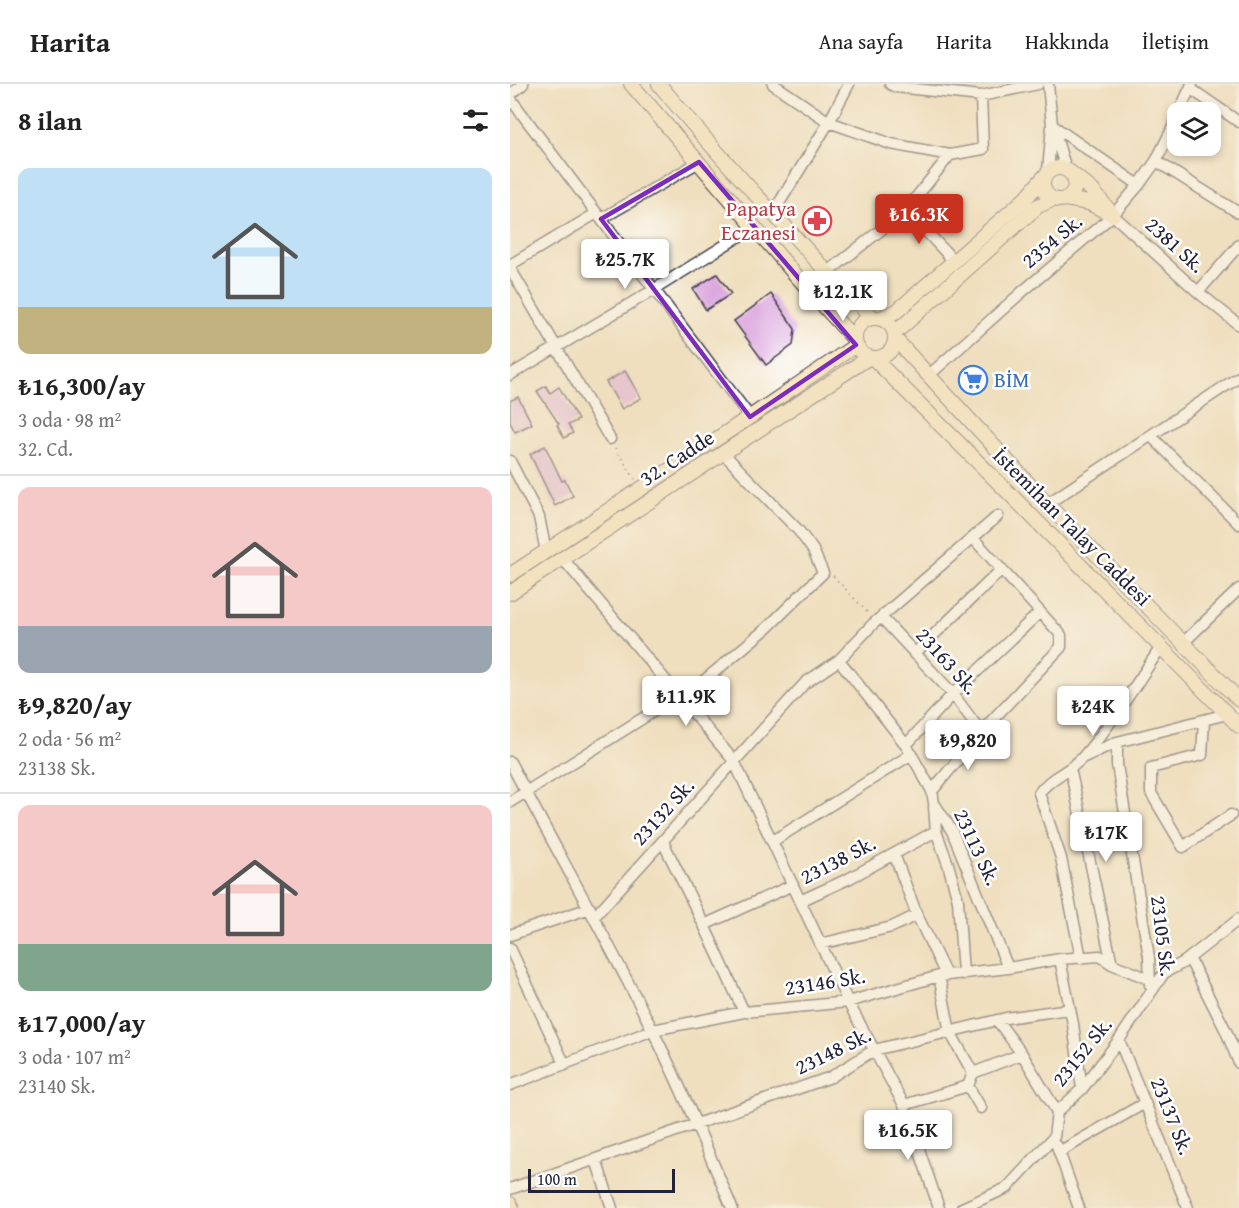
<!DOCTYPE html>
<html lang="tr">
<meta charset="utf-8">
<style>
:root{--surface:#fff;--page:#f2f2f2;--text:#222;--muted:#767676;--line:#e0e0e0;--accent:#c8321e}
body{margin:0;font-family:"Gentium Book Plus",serif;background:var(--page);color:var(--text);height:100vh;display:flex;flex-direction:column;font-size:22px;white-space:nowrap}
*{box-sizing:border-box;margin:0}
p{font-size:20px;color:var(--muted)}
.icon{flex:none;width:33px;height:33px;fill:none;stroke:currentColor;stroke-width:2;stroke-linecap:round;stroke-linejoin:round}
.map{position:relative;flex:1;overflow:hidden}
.side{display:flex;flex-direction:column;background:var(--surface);width:510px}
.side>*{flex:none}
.controls{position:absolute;left:657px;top:18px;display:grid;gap:12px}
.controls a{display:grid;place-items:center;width:54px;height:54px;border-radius:12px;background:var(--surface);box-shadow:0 3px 9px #0003;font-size:30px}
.scale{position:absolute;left:18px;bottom:15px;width:147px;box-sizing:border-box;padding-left:6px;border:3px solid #22223b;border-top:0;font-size:16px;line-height:21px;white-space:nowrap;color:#22223b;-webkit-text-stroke:4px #fff;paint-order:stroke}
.price{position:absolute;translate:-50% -51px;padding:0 14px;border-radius:6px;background:#fff;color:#222;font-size:20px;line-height:39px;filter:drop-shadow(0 2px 3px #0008)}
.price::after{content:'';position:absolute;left:50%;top:36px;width:18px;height:14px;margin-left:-9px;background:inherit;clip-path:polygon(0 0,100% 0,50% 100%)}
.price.selected{background:var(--accent);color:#fff}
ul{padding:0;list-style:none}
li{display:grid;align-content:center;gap:12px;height:318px;padding:0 18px}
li+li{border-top:2px solid var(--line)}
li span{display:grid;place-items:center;height:186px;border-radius:12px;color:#555}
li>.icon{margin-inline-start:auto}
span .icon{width:108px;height:108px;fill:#fffc;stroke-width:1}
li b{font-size:26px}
h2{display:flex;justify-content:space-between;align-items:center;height:72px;padding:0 18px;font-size:26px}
header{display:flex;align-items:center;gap:36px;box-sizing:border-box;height:84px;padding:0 30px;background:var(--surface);border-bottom:2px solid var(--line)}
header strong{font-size:28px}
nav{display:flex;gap:33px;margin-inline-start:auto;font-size:21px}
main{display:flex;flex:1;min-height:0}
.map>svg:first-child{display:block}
</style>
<header>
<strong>Harita</strong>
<nav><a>Ana sayfa</a><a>Harita</a><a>Hakkında</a><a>İletişim</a></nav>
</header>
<main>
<section class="side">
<h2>8 ilan<svg class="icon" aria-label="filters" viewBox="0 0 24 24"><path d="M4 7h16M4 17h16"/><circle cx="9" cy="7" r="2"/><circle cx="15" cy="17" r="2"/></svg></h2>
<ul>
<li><span style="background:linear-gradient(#bfe0f5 75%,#c2b280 0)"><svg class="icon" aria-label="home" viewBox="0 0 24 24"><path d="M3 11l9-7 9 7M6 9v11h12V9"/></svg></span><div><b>₺16,300/ay</b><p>3 oda · 98 m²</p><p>32. Cd.</p></div></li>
<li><span style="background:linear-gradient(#f6c9c9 75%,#9aa5b1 0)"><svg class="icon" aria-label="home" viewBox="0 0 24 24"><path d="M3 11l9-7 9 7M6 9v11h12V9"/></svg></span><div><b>₺9,820/ay</b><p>2 oda · 56 m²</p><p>23138 Sk.</p></div></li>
<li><span style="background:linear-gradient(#f6c9c9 75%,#7fa58c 0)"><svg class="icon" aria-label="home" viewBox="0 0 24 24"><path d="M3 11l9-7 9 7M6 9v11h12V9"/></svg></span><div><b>₺17,000/ay</b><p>3 oda · 107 m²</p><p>23140 Sk.</p></div></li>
</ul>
</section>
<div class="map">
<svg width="729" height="1124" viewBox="0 0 729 1124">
<rect width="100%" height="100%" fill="#fff"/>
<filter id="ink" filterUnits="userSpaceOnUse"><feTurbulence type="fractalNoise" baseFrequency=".0167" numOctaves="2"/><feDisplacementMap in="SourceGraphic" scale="12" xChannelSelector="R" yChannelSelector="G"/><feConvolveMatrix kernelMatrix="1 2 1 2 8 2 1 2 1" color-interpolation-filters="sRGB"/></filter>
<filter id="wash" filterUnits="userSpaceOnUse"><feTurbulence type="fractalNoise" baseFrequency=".008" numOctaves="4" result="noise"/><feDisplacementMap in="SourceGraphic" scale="24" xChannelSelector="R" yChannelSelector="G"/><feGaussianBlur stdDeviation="1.35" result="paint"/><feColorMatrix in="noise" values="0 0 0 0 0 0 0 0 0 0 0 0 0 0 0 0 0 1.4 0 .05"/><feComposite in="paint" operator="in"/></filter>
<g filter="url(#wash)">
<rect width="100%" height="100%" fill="#efdfbe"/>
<g id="blocks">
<!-- building -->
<path fill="#dba6de" d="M207 190 221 210 196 226 183 205Z
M261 210 285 245 283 261 256 281 224 237Z
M115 287 131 314 112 325 96 298Z
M36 302 40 309 49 303 68 336 58 341 63 349 54 354 47 341 49 340 27 307Z
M8 313 22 340 5 348 0 338V317Z
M35 362 52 397 55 396 63 412 45 422 20 370Z"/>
</g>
</g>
<g filter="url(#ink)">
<use href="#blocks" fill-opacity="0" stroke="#413e4f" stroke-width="1.5"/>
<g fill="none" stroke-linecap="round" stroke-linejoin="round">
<!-- street casing -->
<g stroke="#413e4f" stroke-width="13">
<path id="street" d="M263 0 319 38 381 60 440 71 473 65 471 12
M380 0 386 3 471 12 528 0
M538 0 542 41 538 87
M681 5 729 38
M0 11 13 0
M0 14 240 333
M669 28 682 0
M542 41 629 101
M544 47 556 85
M646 77 729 129
M396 126 444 177
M263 129 319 38 339 0
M603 131 688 208 729 241
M91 135 189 78
M0 181 87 129
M0 184 100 355
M318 188 396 126 440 71
M688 208 729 161
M0 291 145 205 244 143
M418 292 512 208 603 131 629 101 646 77 668 33
M641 352 729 440
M0 377 29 433 36 468
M537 420 729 293
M53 475 224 677 338 918 394 1021 429 1124
M371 533 443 610 471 648
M673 559 729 505
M404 570 492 485
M329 576 396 661 422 707 424 719 442 747 498 884
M694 636 692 671 641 684V709L673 763 721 731
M607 658V681L639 873 640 901
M396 661 443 610 530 528
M574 673 607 658 717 630
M0 678C47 767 97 855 142 945 171 1003 197 1064 222 1124
M560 684 602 880
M422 707 471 648 551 563V551L463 454
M0 718 149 624 172 615 257 544 313 489 303 466 289 447 213 369
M424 723 426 747 438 780 448 816 453 890
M263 757 402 670
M153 758 194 841 234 928
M384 770 407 831 436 891
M290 817 338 795 426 747
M84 833 295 599 329 576 363 540 488 432
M194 841 283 801
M0 851 80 824
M310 860 382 843 407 831
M0 864 55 981
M571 874 551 774 529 709C540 693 559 688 572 674 602 640 626 600 651 563
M679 874 716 947 729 979
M550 875 563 940 572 1005
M429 892 440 948 463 989
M487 936 512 970 547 1028
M609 956 678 1124
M0 1001 143 946 234 928 338 918 429 892 498 884 550 875 590 872 602 880 639 895
M458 1002 471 1024
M394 1021 458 1002 463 989 512 970
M547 1062 569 1124
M549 1068 635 1019
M86 1076 102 1124
M0 1105 321 993 364 966 496 934 559 925
M452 1124 497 1104 544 1053 547 1028 572 1005 609 956 654 889 674 878 729 835"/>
</g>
<!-- secondary casing -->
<g stroke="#413e4f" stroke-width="16">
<path id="secondary" d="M121 0 283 188 344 255
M149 0C188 48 229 93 271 138 301 170 330 204 363 234
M533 100a16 16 0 1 1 32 0a16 16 0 1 1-32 0Z
M555 115 579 119 603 131 583 107 560 88
M345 254a20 20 0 1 1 40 0a20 20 0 1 1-40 0Z
M371 234 387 227 516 114 533 94
M385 249 528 122 544 115
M386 256 542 425 729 616
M364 275 498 408 729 642
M0 491 240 333 346 261
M0 509 358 274
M0 1120 2 1124"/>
</g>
<!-- path -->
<path stroke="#413e4f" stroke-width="1.5" stroke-dasharray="1.5 4.5" stroke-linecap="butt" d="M105 364 125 395
M323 492 359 530"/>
<!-- street -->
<use href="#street" stroke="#fff" stroke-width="10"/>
<!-- secondary -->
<use href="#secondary" stroke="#f9e7c3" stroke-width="14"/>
</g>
</g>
<!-- marked area -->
<path d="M0 0H729V1124H0ZM189 78 346 261 240 333 91 135Z" fill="#efdfbe" fill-opacity=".55" fill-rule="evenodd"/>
<path fill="none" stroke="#7b2cbf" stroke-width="4.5" stroke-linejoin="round" d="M189 78 346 261 240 333 91 135Z"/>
<!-- icons -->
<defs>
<g id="pharmacy-ring" transform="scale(1.5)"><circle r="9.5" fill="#fff" stroke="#e0444e" stroke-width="1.5"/><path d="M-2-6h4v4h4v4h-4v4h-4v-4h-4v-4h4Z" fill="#e0444e"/></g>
<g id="supermarket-ring" transform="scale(1.5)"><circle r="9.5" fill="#fff" stroke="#3f7fe0" stroke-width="1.5"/><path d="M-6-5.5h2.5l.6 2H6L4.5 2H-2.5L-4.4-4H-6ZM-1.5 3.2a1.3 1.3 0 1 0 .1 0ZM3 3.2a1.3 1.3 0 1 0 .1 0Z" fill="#3f7fe0"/></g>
</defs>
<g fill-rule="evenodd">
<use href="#pharmacy-ring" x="307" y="137"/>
<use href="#supermarket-ring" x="463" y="296"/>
</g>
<g text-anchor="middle" stroke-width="5" stroke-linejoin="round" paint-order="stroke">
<!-- health labels -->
<g font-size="21" fill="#be3a42" stroke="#fff" text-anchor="end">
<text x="286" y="132">Papatya<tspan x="286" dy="24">Eczanesi</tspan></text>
</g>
<!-- street labels -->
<g font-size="21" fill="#22223b" stroke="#fff">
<text transform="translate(542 157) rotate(-40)" y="7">2354 Sk.</text>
<text transform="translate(665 161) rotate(42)" y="7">2381 Sk.</text>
<text transform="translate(167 374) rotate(-33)" y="7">32. Cadde</text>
<text transform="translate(562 443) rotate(45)" y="7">İstemihan Talay Caddesi</text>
<text transform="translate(437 577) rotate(48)" y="7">23163 Sk.</text>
<text transform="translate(153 728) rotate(-48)" y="7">23132 Sk.</text>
<text transform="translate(467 763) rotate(65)" y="7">23113 Sk.</text>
<text transform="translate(328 776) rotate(-27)" y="7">23138 Sk.</text>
<text transform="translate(653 852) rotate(83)" y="7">23105 Sk.</text>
<text transform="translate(315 898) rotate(-9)" y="7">23146 Sk.</text>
<text transform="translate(323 967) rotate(-26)" y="7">23148 Sk.</text>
<text transform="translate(572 968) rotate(-51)" y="7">23152 Sk.</text>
<text transform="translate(662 1032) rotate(68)" y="7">23137 Sk.</text>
</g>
<!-- shop labels -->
<g font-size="21" fill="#366cbe" stroke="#fff" text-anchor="start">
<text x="484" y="303">BİM</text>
</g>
</g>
</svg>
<div class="controls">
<a><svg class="icon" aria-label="layers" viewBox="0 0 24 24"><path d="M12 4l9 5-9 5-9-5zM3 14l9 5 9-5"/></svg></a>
</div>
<div class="scale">100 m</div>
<b class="price selected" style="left:409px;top:161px">₺16.3K</b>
<b class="price" style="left:115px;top:206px">₺25.7K</b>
<b class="price" style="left:333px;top:238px">₺12.1K</b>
<b class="price" style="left:176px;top:643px">₺11.9K</b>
<b class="price" style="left:583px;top:653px">₺24K</b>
<b class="price" style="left:458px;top:687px">₺9,820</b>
<b class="price" style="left:596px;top:779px">₺17K</b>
<b class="price" style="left:398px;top:1077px">₺16.5K</b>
</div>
</main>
